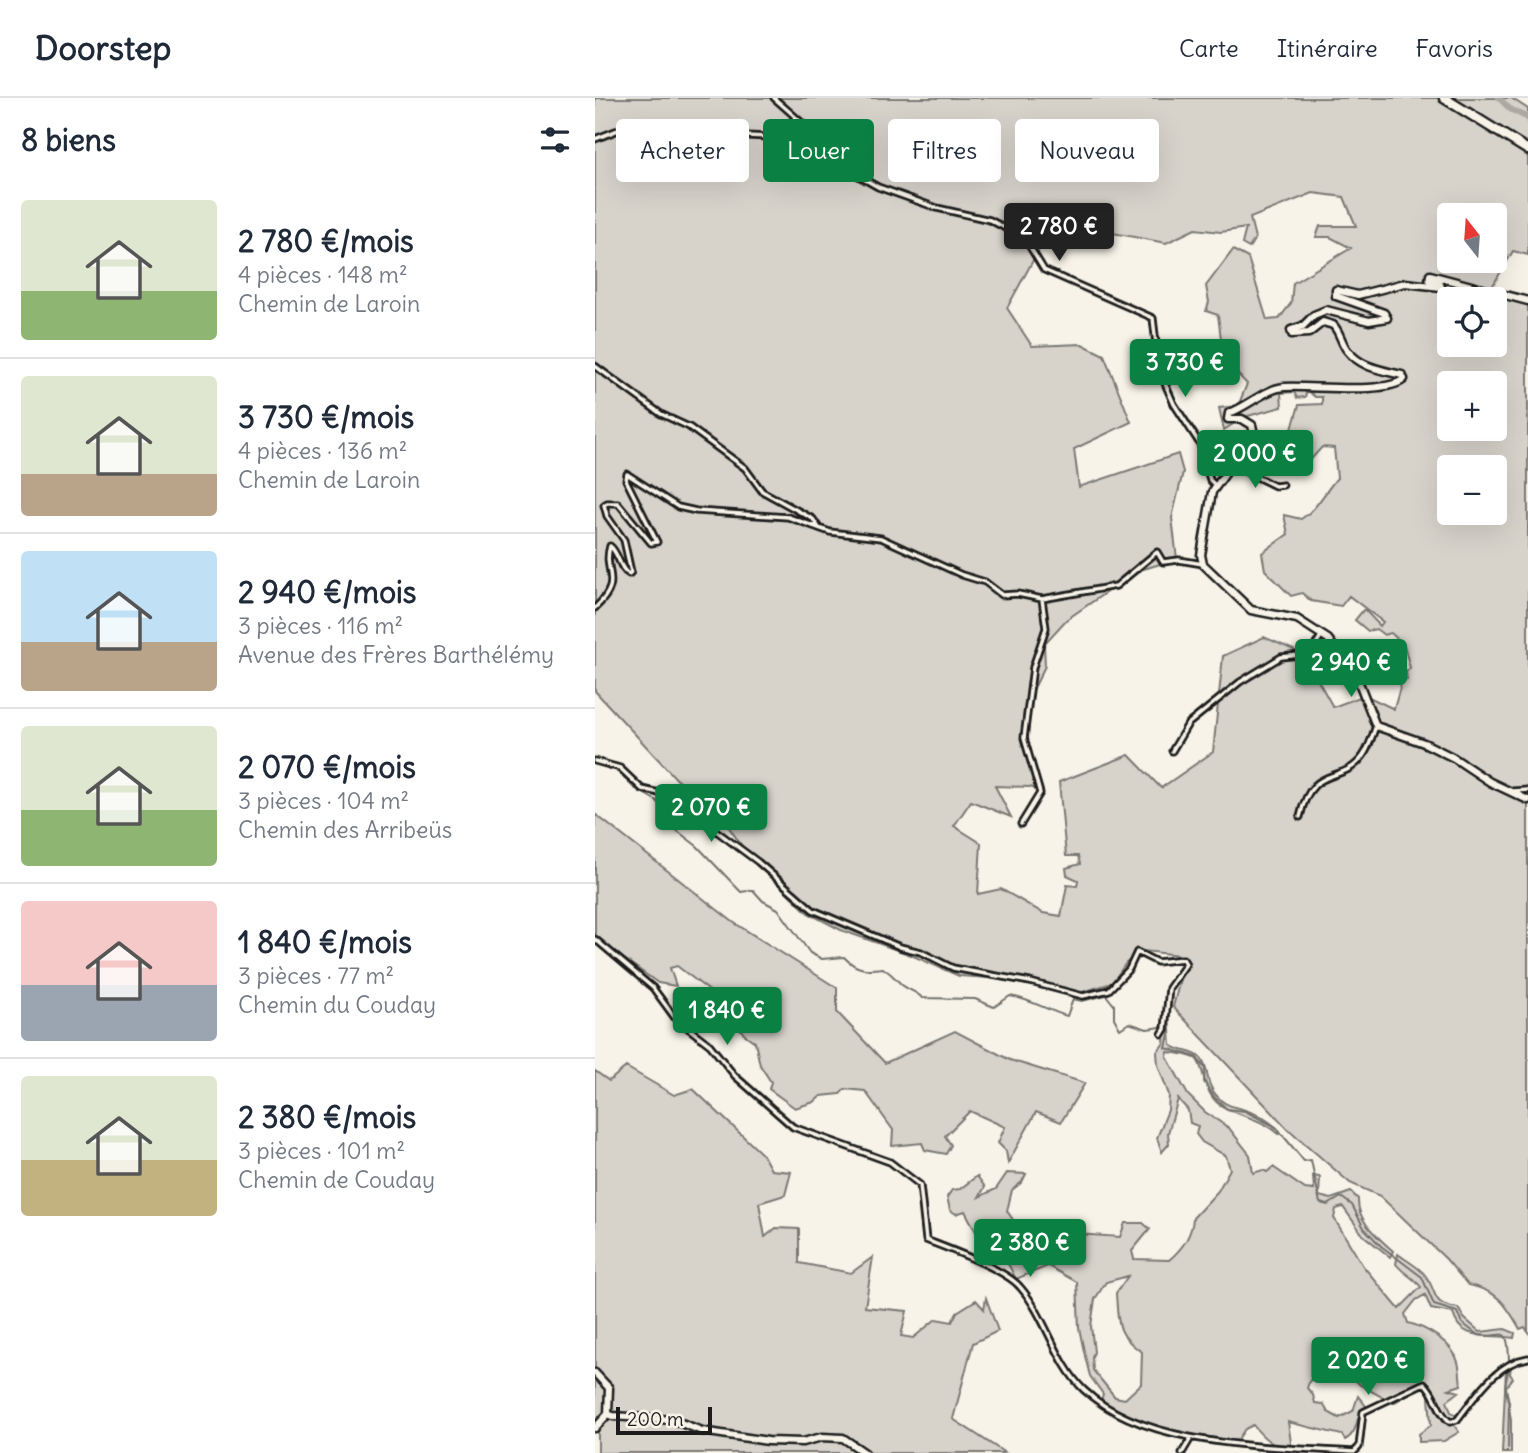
<!DOCTYPE html>
<html lang="fr">
<meta charset="utf-8">
<style>
:root{--surface:#fff;--page:#f6f6f7;--text:#1f2937;--muted:#747a83;--line:#e0e1e3;--accent:#0b8043}
body{margin:0;font-family:Delius,sans-serif;background:var(--page);color:var(--text);height:100vh;display:flex;flex-direction:column;font-size:26px;white-space:nowrap}
*{box-sizing:border-box;margin:0}
p{font-size:23px;color:var(--muted)}
.icon{flex:none;width:38px;height:38px;fill:none;stroke:currentColor;stroke-width:2;stroke-linecap:round;stroke-linejoin:round}
.map{position:relative;flex:1;overflow:hidden}
.panel{display:flex;flex-direction:column;background:var(--surface);width:595px}
.panel>*{flex:none}
.banner{position:absolute;left:21px;top:21px;width:665px;height:63px;display:flex;gap:14px}
.needle{width:46px;rotate:343deg}
.controls{position:absolute;left:842px;top:105px;display:grid;gap:14px}
.controls a{display:grid;place-items:center;width:70px;height:70px;border-radius:7px;background:var(--surface);box-shadow:0 7px 28px #0002;font-size:35px}
.scale{position:absolute;left:21px;bottom:18px;width:96px;box-sizing:border-box;padding-left:7px;border:4px solid #1c1c1c;border-top:0;font-size:19px;line-height:24px;white-space:nowrap;color:#1c1c1c;-webkit-text-stroke:5px #f7f3e8;paint-order:stroke}
.price{position:absolute;translate:-50% -60px;padding:0 16px;border-radius:7px;background:var(--accent);color:#fff;font-size:23px;line-height:46px;filter:drop-shadow(0 2px 4px #0008)}
.price::after{content:'';position:absolute;left:50%;top:42px;width:21px;height:16px;margin-left:-10px;background:inherit;clip-path:polygon(0 0,100% 0,50% 100%)}
.price.active{background:#222;color:#fff}
ul{padding:0;list-style:none}
li{display:flex;align-items:center;gap:21px;height:175px;padding:0 21px}
li+li{border-top:2px solid var(--line)}
li span{display:grid;place-items:center;flex:none;width:196px;height:140px;border-radius:7px;color:#555}
li>.icon{margin-inline-start:auto}
span .icon{width:84px;height:84px;fill:#fffc;stroke-width:1}
li b{font-size:30px}
h2{display:flex;justify-content:space-between;align-items:center;height:84px;padding:0 21px;font-size:30px}
.pill{padding:0 24px;border-radius:7px;background:var(--surface);box-shadow:0 7px 28px #0002;font-size:24px;line-height:63px}
.pill.active{background:var(--accent);color:#fff}
header{display:flex;align-items:center;gap:42px;box-sizing:border-box;height:98px;padding:0 35px;background:var(--surface);border-bottom:2px solid var(--line)}
header strong{font-size:33px}
nav{display:flex;gap:38px;margin-inline-start:auto;font-size:24px}
main{display:flex;flex:1;min-height:0}
.map>svg:first-child{display:block}
</style>
<header>
<strong>Doorstep</strong>
<nav><a>Carte</a><a>Itinéraire</a><a>Favoris</a></nav>
</header>
<main>
<section class="panel">
<h2>8 biens<svg class="icon" aria-label="filters" viewBox="0 0 24 24"><path d="M4 7h16M4 17h16"/><circle cx="9" cy="7" r="2"/><circle cx="15" cy="17" r="2"/></svg></h2>
<ul>
<li><span style="background:linear-gradient(#dfe7d0 65%,#8fb573 0)"><svg class="icon" aria-label="home" viewBox="0 0 24 24"><path d="M3 11l9-7 9 7M6 9v11h12V9"/></svg></span><div><b>2 780 €/mois</b><p>4 pièces · 148 m²</p><p>Chemin de Laroin</p></div></li>
<li><span style="background:linear-gradient(#dfe7d0 70%,#b9a48a 0)"><svg class="icon" aria-label="home" viewBox="0 0 24 24"><path d="M3 11l9-7 9 7M6 9v11h12V9"/></svg></span><div><b>3 730 €/mois</b><p>4 pièces · 136 m²</p><p>Chemin de Laroin</p></div></li>
<li><span style="background:linear-gradient(#bfe0f5 65%,#b9a48a 0)"><svg class="icon" aria-label="home" viewBox="0 0 24 24"><path d="M3 11l9-7 9 7M6 9v11h12V9"/></svg></span><div><b>2 940 €/mois</b><p>3 pièces · 116 m²</p><p>Avenue des Frères Barthélémy</p></div></li>
<li><span style="background:linear-gradient(#dfe7d0 60%,#8fb573 0)"><svg class="icon" aria-label="home" viewBox="0 0 24 24"><path d="M3 11l9-7 9 7M6 9v11h12V9"/></svg></span><div><b>2 070 €/mois</b><p>3 pièces · 104 m²</p><p>Chemin des Arribeüs</p></div></li>
<li><span style="background:linear-gradient(#f6c9c9 60%,#9aa5b1 0)"><svg class="icon" aria-label="home" viewBox="0 0 24 24"><path d="M3 11l9-7 9 7M6 9v11h12V9"/></svg></span><div><b>1 840 €/mois</b><p>3 pièces · 77 m²</p><p>Chemin du Couday</p></div></li>
<li><span style="background:linear-gradient(#dfe7d0 60%,#c2b280 0)"><svg class="icon" aria-label="home" viewBox="0 0 24 24"><path d="M3 11l9-7 9 7M6 9v11h12V9"/></svg></span><div><b>2 380 €/mois</b><p>3 pièces · 101 m²</p><p>Chemin de Couday</p></div></li>
</ul>
</section>
<div class="map">
<svg width="933" height="1355" viewBox="0 0 933 1355">
<rect width="100%" height="100%" fill="#f7f3e8"/>
<filter id="ink" filterUnits="userSpaceOnUse"><feTurbulence type="fractalNoise" baseFrequency=".0143" numOctaves="2"/><feDisplacementMap in="SourceGraphic" scale="14" xChannelSelector="R" yChannelSelector="G"/><feConvolveMatrix kernelMatrix="1 2 1 2 8 2 1 2 1" color-interpolation-filters="sRGB"/></filter>
<g filter="url(#ink)">
<!-- green -->
<path fill="#d7d3cb" stroke="#7a7874" stroke-width="2" fill-rule="evenodd" d="M0 0H916L933 11V157L918 153 893 196 933 207V1234L930 1229 925 1231C911 1206 902 1192 873 1187L851 1161 785 1098 755 1085 692 1030 578 909 589 866 584 857 549 853 531 865 517 885 487 894H472L396 880 364 878 316 857 246 832 213 815 152 755 130 724 99 700 0 593ZM718 95 749 99 761 128H725L721 139H735L756 150 698 185 696 205 684 221 672 222 653 160 638 152 611 188 614 204 611 213 623 217 626 241 599 247 634 249 633 266 652 286 643 308 624 310 629 332 649 319 687 309 686 295 699 294 702 300 710 299 712 292 720 299H727V306L704 307 695 338 680 343 673 351 683 352 682 359 692 353 710 368 727 349 739 350 742 380C729 395 722 411 706 421L689 417 693 436 667 455 670 472 696 498 707 495 716 503 746 508 754 498 788 524 785 528 769 511 760 522 773 533 781 531 789 537 796 535 809 547 815 570 811 574 812 582H807L799 611 770 597 738 609 708 556 669 539 628 558 618 654 566 690 534 657 464 684 471 758H483L485 766 471 770 472 777 483 782 482 788 472 787 466 818 448 815 406 791 383 796 386 745 359 728 376 703 416 719 400 688 435 689 443 692 446 689 433 644 435 598 450 568 449 546 471 522 542 473 582 461 577 420 588 374 583 356 484 389 479 351 536 324 509 257 487 246 437 248 412 210 459 124 571 145 600 131 626 134 651 130 647 146 654 150 660 140 655 120ZM854 117H900V163H854ZM854 201H900V247H854ZM854 285H900V331H854ZM854 369H900V415H854Z
M0 716 138 824 242 890V914L290 965 360 933 415 962 490 985 466 1024 441 1014 413 1065 411 1053 403 1045 410 1029 375 1013 350 1038 356 1047 351 1056 330 1052 327 1045 297 1048 298 1032 270 993 250 991 245 996 226 998 219 1004 200 1010 174 991 176 984 165 967 160 944 149 936 121 898 82 868 75 870 81 888 63 885 0 840Z
M574 917 576 947C584 954 598 952 606 960 616 971 607 986 627 1003 634 1009 639 1008 647 1011 661 1015 675 1023 685 1033L684 1036C667 1020 644 1019 625 1007 606 993 610 966 600 960 593 957 581 955 573 954L572 959 593 997 610 1014 634 1030 655 1057 658 1075 668 1072 672 1074 678 1069 710 1091 719 1092 718 1078 725 1079 724 1098 736 1101 756 1094 763 1101C762 1124 783 1139 798 1153L795 1159 768 1137 748 1109 741 1111 739 1120 768 1168 804 1211 826 1189C818 1179 809 1176 801 1166L803 1156C812 1163 824 1169 830 1177 844 1195 834 1206 863 1210L869 1220 885 1234 910 1231 920 1235 919 1240C896 1235 865 1245 858 1215L836 1211 830 1197 821 1202 810 1216 813 1225C831 1229 858 1245 863 1264 865 1271 865 1280 866 1287L854 1291 864 1294 852 1303 856 1314 861 1317 859 1327 864 1334 849 1343 824 1344V1336L836 1327 833 1285 798 1305 765 1287 757 1279 715 1282 712 1290 718 1297 720 1305 728 1306 733 1314 744 1320 758 1313 763 1298 771 1308C759 1317 765 1334 750 1342L747 1337 693 1324 697 1352C680 1350 669 1341 658 1327L650 1331 639 1347 592 1342 505 1306 508 1296 495 1278 490 1258 484 1230 482 1184 453 1168 421 1181 411 1162 409 1147 386 1143 370 1113 361 1116 355 1112 352 1099 357 1092 365 1091 382 1078 390 1089 384 1099 401 1091 412 1075 431 1076 427 1084 417 1092 412 1113 421 1126 441 1132 447 1127 463 1135 462 1143 481 1136 525 1139 530 1125H548L555 1131 537 1153 539 1161 574 1162C587 1151 597 1137 598 1120L623 1093 635 1071 631 1058 607 1044 601 1036 603 1028 595 1025 593 1012 583 1001 573 1035 574 1046 567 1054 562 1040 573 1012 574 997 563 967 562 954 569 945 571 918ZM533 1178 521 1195C523 1224 521 1237 547 1254L546 1286 530 1301 520 1299 498 1272 497 1259 499 1254 496 1228 500 1201 511 1184Z
M31 969 79 997 98 991 168 1057 176 1072 196 1074 190 1097 164 1105 170 1139 181 1130 204 1131V1165L256 1175 278 1159 270 1209 312 1213 306 1238 318 1240 341 1221 357 1224 362 1214 381 1202 389 1211 391 1200 403 1233 378 1245 358 1321 410 1355H3V1333L0 1331V973L14 983Z
M916 1267 915 1276 918 1280 911 1289 916 1322V1355H907L911 1270Z"/>
<g fill="none" stroke-linecap="round" stroke-linejoin="round">
<!-- stream -->
<path stroke="#72716c" stroke-width="2" d="M0 666 21 671 39 690 62 703 71 714 76 728 102 748 146 794 158 792 168 803 183 811 215 855 227 861 249 859C262 873 272 872 288 870 297 876 300 880 306 886 312 892 321 893 327 900L380 901 399 909 415 898C435 901 453 913 472 918L478 901 487 903 511 897 519 907V920L525 931 534 925 552 931 573 928 575 931 571 950 601 959 610 970 609 984 620 1000 632 1011 650 1013 681 1029 709 1063 716 1062 725 1105 733 1107 746 1099 757 1107 769 1130 786 1148 827 1179 839 1207 862 1214 867 1225 883 1237C906 1243 913 1221 914 1263
M913 1350 914 1304 910 1288 914 1269
M912 1355V1353"/>
<!-- river -->
<path stroke="#aca9a2" stroke-width="6" d="M904 0 915 11 933 20"/>
<!-- street casing -->
<g stroke="#1c1c1c" stroke-width="9">
<path id="street" d="M179 0 213 30 235 62 283 89 342 110 395 122 414 132 432 144 449 172 558 220 564 272 579 306 605 346 615 382 620 387
M0 41 36 27 58 28 86 35 174 39 190 31 200 20
M0 268 66 316 94 329 150 370 167 393 218 421 224 430
M637 367 680 388 688 387
M0 510C30 482 7 475 15 448 24 455 24 471 34 476L36 474 29 442 12 418 9 407 12 405H23L56 445 62 444 31 382 32 376 83 409 101 413 193 419 235 434 286 440 367 477 390 484 407 497 423 496 447 501 521 488 562 454 568 464 584 462 608 466
M577 653 593 626 645 584 686 559 715 556 726 538
M0 663 25 670 47 691 73 697 163 764 218 812 305 849 326 854 358 870 435 884 488 898 514 892 534 871 542 854 562 864 588 861 591 866 574 890 570 931 567 936
M918 693 933 692
M705 719C717 664 747 688 768 658 774 650 777 638 781 628
M426 726 445 695 429 640 438 569 451 530 447 501
M0 841 58 890 80 920 115 947 140 978 198 1029 295 1064 325 1087 331 1142C354 1151 410 1171 425 1189 451 1218 460 1264 489 1292 552 1351 677 1348 759 1354L764 1349 768 1314 829 1285C841 1295 842 1314 855 1324L862 1322C881 1298 901 1265 933 1260
M587 1355 596 1340"/>
</g>
<!-- secondary casing -->
<g stroke="#1c1c1c" stroke-width="11">
<path id="secondary" d="M933 203 835 177 834 182 845 186 846 189 810 185 763 197 741 192V198L789 215 792 220 774 223 731 212 719 217 708 228 696 232 697 236 714 235 728 224 738 227C745 234 746 244 752 252 766 270 787 272 807 277L809 281C792 297 714 287 689 289 670 291 652 309 634 315L633 321H647L657 327 659 336 617 394 606 457 608 466 656 512 702 521 733 541 763 582 781 628 829 645 859 660 895 684 933 702
M0 1275 14 1290 13 1316 18 1318 78 1322 107 1333 173 1343 208 1344 227 1339 248 1340 270 1355
M0 1330 13 1316"/>
</g>
<!-- primary casing -->
<g stroke="#1c1c1c" stroke-width="13">
<path id="primary" d="M849 0 933 52"/>
</g>
<!-- street -->
<use href="#street" stroke="#f7f3e8" stroke-width="3.5"/>
<!-- secondary -->
<use href="#secondary" stroke="#f7f3e8" stroke-width="6"/>
<!-- primary -->
<use href="#primary" stroke="#f7f3e8" stroke-width="8"/>
</g>
</g>
</svg>
<div class="controls">
<a><svg class="needle" viewBox="-14 -14 28 28"><path d="M0-13l5 13h-10z" fill="#e53935"/><path d="M0 13l5-13h-10z" fill="#747a83"/></svg></a>
<a><svg class="icon" aria-label="locate" viewBox="0 0 24 24"><circle cx="12" cy="12" r="6"/><path d="M12 2v4M12 18v4M2 12h4M18 12h4"/></svg></a>
<a>+</a>
<a>−</a>
</div>
<div class="scale">200 m</div>
<b class="price active" style="left:464px;top:165px">2 780 €</b>
<b class="price" style="left:590px;top:301px">3 730 €</b>
<b class="price" style="left:660px;top:392px">2 000 €</b>
<b class="price" style="left:756px;top:601px">2 940 €</b>
<b class="price" style="left:116px;top:746px">2 070 €</b>
<b class="price" style="left:132px;top:949px">1 840 €</b>
<b class="price" style="left:435px;top:1181px">2 380 €</b>
<b class="price" style="left:773px;top:1299px">2 020 €</b>
<div class="banner">
<a class="pill">Acheter</a>
<a class="pill active">Louer</a>
<a class="pill">Filtres</a>
<a class="pill">Nouveau</a>
</div>
</div>
</main>
